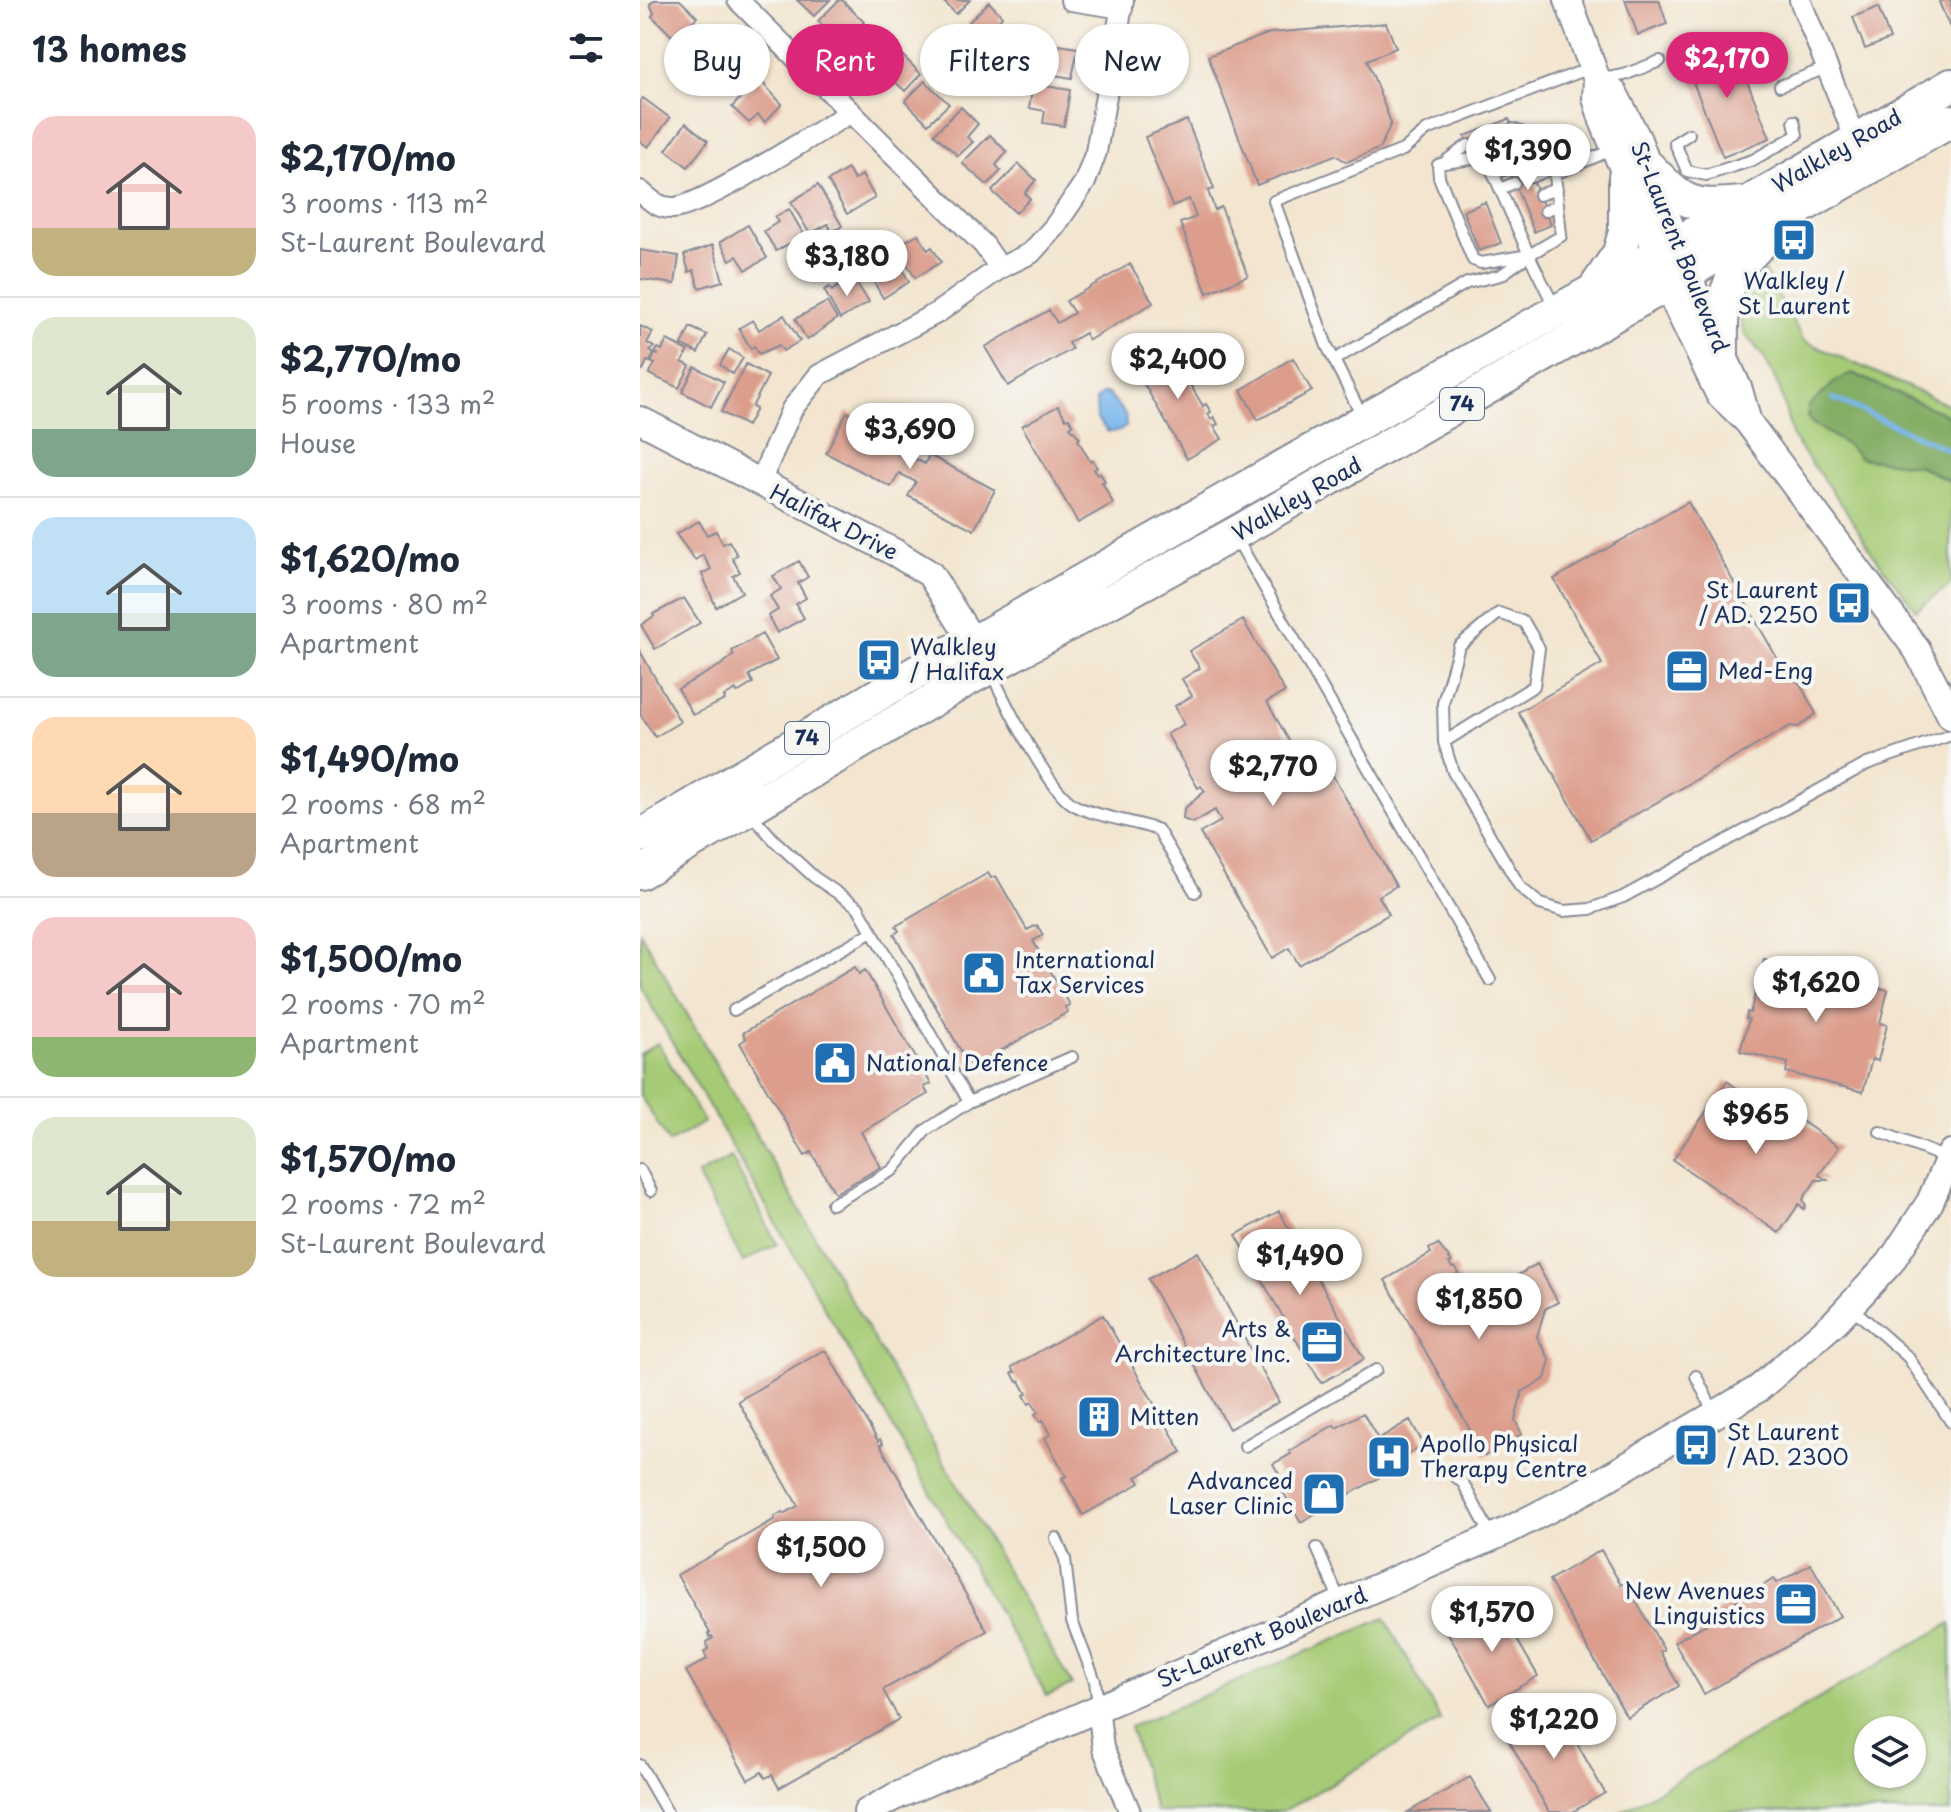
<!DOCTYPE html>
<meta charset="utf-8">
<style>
:root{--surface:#fff;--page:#f2f2f3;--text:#1f2937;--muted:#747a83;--line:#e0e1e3;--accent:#db2777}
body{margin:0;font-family:"Playpen Sans",sans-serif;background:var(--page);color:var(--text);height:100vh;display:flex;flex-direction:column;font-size:30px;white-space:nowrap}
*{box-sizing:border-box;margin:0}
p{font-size:26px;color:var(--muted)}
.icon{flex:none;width:44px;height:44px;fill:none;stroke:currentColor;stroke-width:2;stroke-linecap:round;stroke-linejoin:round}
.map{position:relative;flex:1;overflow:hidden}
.details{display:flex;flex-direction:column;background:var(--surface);width:640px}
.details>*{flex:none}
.top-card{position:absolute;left:24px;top:24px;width:760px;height:72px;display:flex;gap:16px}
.controls{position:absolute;left:1214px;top:1716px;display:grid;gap:16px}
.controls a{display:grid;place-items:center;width:72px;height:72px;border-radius:50%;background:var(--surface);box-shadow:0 2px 6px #0004;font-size:40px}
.price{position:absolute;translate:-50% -68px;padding:0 18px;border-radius:28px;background:#fff;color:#222;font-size:26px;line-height:52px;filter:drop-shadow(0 2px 4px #0008)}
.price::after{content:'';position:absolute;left:50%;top:48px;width:24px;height:18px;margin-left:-12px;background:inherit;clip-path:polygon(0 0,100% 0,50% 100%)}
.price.selected{background:var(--accent);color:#fff}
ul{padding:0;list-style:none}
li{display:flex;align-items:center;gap:24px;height:200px;padding:0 32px}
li+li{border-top:2px solid var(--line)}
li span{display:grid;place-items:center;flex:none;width:224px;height:160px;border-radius:24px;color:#555}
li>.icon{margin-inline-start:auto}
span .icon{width:96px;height:96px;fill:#fffc;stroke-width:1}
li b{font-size:34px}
h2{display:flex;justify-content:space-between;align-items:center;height:96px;padding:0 32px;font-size:34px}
.chip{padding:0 28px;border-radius:36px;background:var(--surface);box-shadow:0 2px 6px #0004;font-size:28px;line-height:72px}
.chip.selected{background:var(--accent);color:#fff}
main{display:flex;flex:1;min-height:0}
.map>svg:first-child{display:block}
</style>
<main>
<section class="details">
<h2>13 homes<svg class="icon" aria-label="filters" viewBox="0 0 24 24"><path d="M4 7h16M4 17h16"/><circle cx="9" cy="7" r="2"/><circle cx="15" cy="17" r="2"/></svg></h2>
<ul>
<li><span style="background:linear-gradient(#f6c9c9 70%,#c2b280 0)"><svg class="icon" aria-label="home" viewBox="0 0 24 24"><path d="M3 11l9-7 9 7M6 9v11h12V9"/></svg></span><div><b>$2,170/mo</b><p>3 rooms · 113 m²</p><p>St-Laurent Boulevard</p></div></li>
<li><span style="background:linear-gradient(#dfe7d0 70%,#7fa58c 0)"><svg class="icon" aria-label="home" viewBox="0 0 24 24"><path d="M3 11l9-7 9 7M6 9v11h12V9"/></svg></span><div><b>$2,770/mo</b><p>5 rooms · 133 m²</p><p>House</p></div></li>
<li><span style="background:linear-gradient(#bfe0f5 60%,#7fa58c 0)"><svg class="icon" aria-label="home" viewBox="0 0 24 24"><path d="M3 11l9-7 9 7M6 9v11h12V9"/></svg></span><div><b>$1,620/mo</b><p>3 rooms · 80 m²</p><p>Apartment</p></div></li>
<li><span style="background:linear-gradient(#ffd9b3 60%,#b9a48a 0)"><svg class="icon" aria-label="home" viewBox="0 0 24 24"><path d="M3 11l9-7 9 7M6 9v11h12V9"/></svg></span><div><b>$1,490/mo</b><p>2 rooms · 68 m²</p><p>Apartment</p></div></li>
<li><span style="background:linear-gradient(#f6c9c9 75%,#8fb573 0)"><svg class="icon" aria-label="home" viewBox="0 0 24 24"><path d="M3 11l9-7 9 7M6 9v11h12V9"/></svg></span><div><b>$1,500/mo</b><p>2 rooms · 70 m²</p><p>Apartment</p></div></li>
<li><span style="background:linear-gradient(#dfe7d0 65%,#c2b280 0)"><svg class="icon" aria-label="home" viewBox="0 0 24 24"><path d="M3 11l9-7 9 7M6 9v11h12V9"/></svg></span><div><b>$1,570/mo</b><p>2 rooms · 72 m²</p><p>St-Laurent Boulevard</p></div></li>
</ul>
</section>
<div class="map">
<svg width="1311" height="1812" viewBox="0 0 1311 1812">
<rect width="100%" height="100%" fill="#f6f6f2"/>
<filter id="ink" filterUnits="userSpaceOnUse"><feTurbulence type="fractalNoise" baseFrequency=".0125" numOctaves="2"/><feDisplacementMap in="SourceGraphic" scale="16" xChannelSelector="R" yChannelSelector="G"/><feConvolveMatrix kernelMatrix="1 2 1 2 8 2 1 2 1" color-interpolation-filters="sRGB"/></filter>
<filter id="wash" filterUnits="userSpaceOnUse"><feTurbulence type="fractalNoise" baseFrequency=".006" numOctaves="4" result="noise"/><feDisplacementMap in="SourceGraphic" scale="32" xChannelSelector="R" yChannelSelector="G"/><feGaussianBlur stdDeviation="1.8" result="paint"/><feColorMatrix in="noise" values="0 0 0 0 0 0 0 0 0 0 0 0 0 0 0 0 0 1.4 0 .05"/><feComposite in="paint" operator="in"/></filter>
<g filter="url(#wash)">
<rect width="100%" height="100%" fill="#f3e5cf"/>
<!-- green -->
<path fill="#a6ca74" stroke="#607c69" stroke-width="2" fill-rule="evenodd" d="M1120 264 1164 341 1311 406V584L1276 610 1232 553 1205 509 1153 438 1139 387 1124 357 1104 333 1097 304 1105 279Z
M0 932 432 1685 407 1696 0 986Z
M18 1043 64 1122 29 1143 0 1095V1054Z
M91 1157 137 1244 103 1262 57 1175Z
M745 1618 801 1720 642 1812H516L490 1727Z
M1311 1623V1812H981ZM1228 1730H1272V1774H1228Z"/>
<!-- forest -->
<path fill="#84ae66" stroke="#506e62" stroke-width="2" d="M1212 373 1311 417V482L1280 466 1220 458 1208 446 1172 423 1168 418V407L1196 381Z"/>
<!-- water -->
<path fill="#7ab7ed" stroke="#4a73a6" stroke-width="2" d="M467 393 485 414 486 426 480 431 468 432 457 419 456 400 462 394Z"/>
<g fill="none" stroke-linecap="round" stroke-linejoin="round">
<!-- stream -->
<path stroke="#7ab7ed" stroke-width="5" d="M1193 398 1311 451"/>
</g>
<g id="blocks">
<!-- building -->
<path fill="#dc9d8c" d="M14 0H40L57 17 35 39 12 16 14 13 10 4Z
M157 0H190L174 16Z
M199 0H202L224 22 202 44 178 21Z
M302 0H330L316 14Z
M985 0H1019L1027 24 998 35Z
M1304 0H1311V30L1299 2Z
M349 2 362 16 359 20 372 32 369 35 381 39 374 70 362 67 347 52 351 49 327 24Z
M1238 7 1250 39 1225 49 1213 17Z
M62 22 86 46 69 63 45 39Z
M746 23 756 48 727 60 751 123 740 148 707 162 695 155 617 185 568 56 630 33Z
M224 31 248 55 231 73 207 49Z
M1092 44 1130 138 1083 157 1045 62Z
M419 45 438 48 432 78 385 70 389 47 418 52Z
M88 48 113 72 95 90 71 65Z
M258 51 281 74 265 91 252 79 248 83 237 72Z
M119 79 142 104 125 122 118 115 109 123 92 107Z
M285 81 309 104 288 124 265 101Z
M393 84 430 90 424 126 403 123 405 111 389 108Z
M3 98 30 118 8 147 0 141V102Z
M321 107 338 124 327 137 333 142 318 156 294 134Z
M869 119 878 140 833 157 825 136Z
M547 120 574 189 568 191 575 210 581 207 608 276 567 293 540 223 556 217 549 199 532 206 505 137Z
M46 123 68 141 48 167 26 150Z
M350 135 367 152 356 165 361 171 347 185 322 163Z
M881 151 911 225 894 232 864 158Z
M379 164 396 180 385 193 390 199 376 213 352 191Z
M208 169 214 180 222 175 235 198 207 214 188 181Z
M178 185 202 226 192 232 188 224 170 234 151 202Z
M845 202 861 243 839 251 823 211Z
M149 209 164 235 136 251 124 231 138 222 135 217Z
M108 225 127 258 106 270 97 256 90 260 80 242Z
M278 234 288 250 292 247 301 262 275 278 257 246Z
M73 245 83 281 59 288 54 270 49 272 44 255Z
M0 250 39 256 35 284 0 279Z
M253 250 269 282 243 298 225 266Z
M490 264 513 303 449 340 445 333 428 343 432 349 368 386 345 347 409 310 417 323 434 313 426 301Z
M212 276 229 302 200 319 184 290 190 287 192 291Z
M187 302 197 319 167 340 155 319Z
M144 315 160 341 143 351 139 345 119 354 114 346 111 349 99 328 113 320 119 330Z
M0 326 13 332 7 343 14 347 10 351 14 354 10 362 7 361 3 370 0 368Z
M50 327 67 335 58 353 42 345Z
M27 340 48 351 42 362 50 366 39 388 9 374 15 364 11 362 15 354 19 355 15 353 18 348 22 350Z
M527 343 538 363 542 361 546 369 543 371 546 376 549 374 553 382 550 384 563 406 566 404 571 412 568 414 571 419 574 417 578 424 574 426 582 439 547 459 492 363Z
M89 349 103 358 93 374 80 365Z
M653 358 672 391 618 420 601 390Z
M106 364 128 376 112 407 116 409 107 426 81 412Z
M55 367 84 382 71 407 42 392Z
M418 406 426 419 429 418 433 425 430 427 440 438 438 440 450 461 453 460 457 468 454 469 457 474 460 473 465 481 462 482 473 503 438 523 382 426Z
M207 412 273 446 268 455 285 464 289 455 355 490 334 530 268 496 276 482 259 473 251 487 186 453Z
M1048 502 1149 679 1159 682 1176 714 1158 727 1150 726 951 840 878 712 962 664 914 579Z
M59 521 67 535 76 531 83 544 89 541 97 555 92 558 100 572 93 576 102 592 76 607 62 574 71 569 63 555 55 560 36 534Z
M159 561 168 577 158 583 166 598 156 604 164 618 137 633 128 616 138 610 130 596 141 589 133 576Z
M44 598 60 623 15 649 1 625 14 616 13 614Z
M603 620 645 692 627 702 667 772 685 762 756 886 739 896 749 914 659 965 649 948 632 958 560 833 581 821 575 810 553 823 543 819 544 809 565 791 561 786 558 788 527 734 544 724 535 706 552 696 542 679 560 668 549 651Z
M122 634 137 660 109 675 113 683 97 693 96 690 84 697 85 700 53 715 38 689 81 665 94 655 92 651Z
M0 651 40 722 15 737 0 714Z
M348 873 351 878 356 876 387 930 397 925 403 935 393 941 430 1005 425 1007 428 1012 336 1065 333 1060 328 1063 254 934 259 931 256 926Z
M1124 959 1248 990 1240 1023 1247 1025 1238 1061 1232 1059 1223 1092 1146 1072 1148 1063 1100 1051 1109 1019H1106L1107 1012 1110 1013Z
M215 967 219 974 225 970 291 1084 284 1087 288 1094 221 1132 241 1167 195 1193 171 1152 165 1156 100 1043 106 1039 103 1033Z
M1087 1081 1127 1109 1133 1101 1199 1147 1179 1175 1187 1180H1176L1163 1199 1166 1206 1164 1209 1159 1204 1139 1233 1033 1160Z
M639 1211 724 1359 681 1383 596 1235Z
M798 1244 812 1262 809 1263 812 1268 815 1267 819 1273 816 1275 822 1284 806 1293 816 1311 897 1264 918 1302 905 1309 897 1337 910 1360 905 1379 882 1392 875 1420 882 1434 845 1456 745 1280 791 1253 789 1249Z
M558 1252 639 1402 589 1429 508 1279Z
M463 1315 542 1452 496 1477 500 1483 443 1515 422 1478 426 1476 405 1438 411 1434 403 1420 400 1422 395 1414 398 1412 392 1402 389 1404 384 1395 387 1394 380 1381 377 1382 372 1373 375 1372 372 1367Z
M182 1351H186L238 1441 240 1439 243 1444 240 1445 347 1631 243 1690 259 1719 139 1788 132 1775 125 1778 122 1772 108 1780 46 1671 67 1659 64 1652 68 1649 67 1642 73 1638 72 1636 70 1637 68 1634 70 1633 37 1575 135 1519 134 1517 142 1512 143 1514 158 1506 98 1401Z
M723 1413 738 1439 770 1420 784 1445 751 1464 754 1469 661 1522 641 1489 646 1486 633 1464 651 1454 649 1451 694 1425 696 1428Z
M961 1550 981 1585 985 1582 1024 1650 1020 1652 1039 1686 987 1717 909 1580Z
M1171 1564 1200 1616 1064 1694 1034 1642 1068 1623 1066 1618 1134 1579 1137 1583Z
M856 1603 898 1676 849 1705 807 1631Z
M913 1701 965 1793 932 1812H909L863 1730Z
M830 1777 851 1812H768Z"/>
</g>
</g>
<g filter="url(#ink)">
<use href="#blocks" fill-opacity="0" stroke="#878a96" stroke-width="2"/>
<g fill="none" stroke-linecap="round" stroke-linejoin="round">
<!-- service casing -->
<g stroke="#878a96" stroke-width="14">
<path id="service" d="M963 79 984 75 1020 61
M1140 86 1186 68
M873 129 899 139
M1049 134 1035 143 1047 171 1066 175 1113 160 1157 135 1154 121
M846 157 804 163 798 165 799 177 833 260 841 263 883 256
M807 160 828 145
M886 162 907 155
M854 174 868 168
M891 177 913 168
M860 189 874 183
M899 195 917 189
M905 211 918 205
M889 255 846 157 899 139 915 174
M914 306 889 255 921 236 915 174 974 149
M694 360 827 283 861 275 889 255
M723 418 687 346 634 201 763 150 787 130 950 68
M595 536 850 980
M351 672C365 702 408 790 434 805 453 816 494 821 518 830L555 892
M804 742 894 686 899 648 884 622 859 613 819 646 803 703 804 742 813 772 880 887 900 904 924 911 950 909 983 897 1227 764 1311 735
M109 812 135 841 174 877 218 907 329 1102
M94 1010 232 932
M1240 1132 1309 1159
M0 1170 11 1191
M192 1204 253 1170 286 1130 329 1102 432 1057
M1211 1307 1268 1357 1311 1422
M1056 1376 1074 1413
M605 1446 736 1370
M808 1470 823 1483 852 1537
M416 1538 425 1559 432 1621 455 1681 458 1705
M677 1548 700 1601
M0 1765 27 1812"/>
</g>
<!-- minor casing -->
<g stroke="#878a96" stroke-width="24">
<path id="minor" d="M98 0 344 245 360 268
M431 0 482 8
M1160 0 1216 140
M0 191C10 200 18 208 32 208 59 209 181 130 211 112
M119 484 152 409 179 375 297 313 360 268 391 253 415 226 445 182 456 152 483 0
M458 1707 463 1748 490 1812"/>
</g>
<!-- tertiary casing -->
<g stroke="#878a96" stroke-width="30">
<path id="tertiary" d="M928 0 957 80 956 98 963 121 1008 228 1026 284 1079 394 1108 422 1277 650 1311 716
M957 80 974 93 998 140 1055 292 1099 390 1107 419
M0 420 254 552 290 574 343 658
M227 1812 254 1797 869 1530 948 1489 1118 1389 1195 1322 1250 1263 1290 1202 1311 1153"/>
</g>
<!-- primary casing -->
<g stroke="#878a96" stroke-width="36">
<path id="primary" d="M1009 167C1045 204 1049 208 1102 203
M957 285 979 253 985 232V177
M1082 352C1081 300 1083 277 1124 241
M0 836 310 652 334 642 1109 202 1311 85
M0 873 325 681 594 534 1311 121"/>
</g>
<!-- service -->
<use href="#service" stroke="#fff" stroke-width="10"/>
<!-- minor -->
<use href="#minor" stroke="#fff" stroke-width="20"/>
<!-- tertiary -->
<use href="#tertiary" stroke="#fff" stroke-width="26"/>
<!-- primary -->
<use href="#primary" stroke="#fff" stroke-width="32"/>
</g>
</g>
<!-- icons -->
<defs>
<g id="bus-square" transform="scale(2.3)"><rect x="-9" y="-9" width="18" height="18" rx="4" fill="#1f6fb2" stroke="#f6f6f2"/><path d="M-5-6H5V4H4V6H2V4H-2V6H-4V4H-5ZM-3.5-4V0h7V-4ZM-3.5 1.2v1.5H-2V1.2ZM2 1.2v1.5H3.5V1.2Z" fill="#fff"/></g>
<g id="office-square" transform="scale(2.3)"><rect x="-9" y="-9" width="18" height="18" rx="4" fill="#1f6fb2" stroke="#f6f6f2"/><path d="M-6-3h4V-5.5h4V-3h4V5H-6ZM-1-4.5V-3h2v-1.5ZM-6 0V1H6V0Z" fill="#fff"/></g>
<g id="civic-square" transform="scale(2.3)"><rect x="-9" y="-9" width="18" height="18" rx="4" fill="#1f6fb2" stroke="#f6f6f2"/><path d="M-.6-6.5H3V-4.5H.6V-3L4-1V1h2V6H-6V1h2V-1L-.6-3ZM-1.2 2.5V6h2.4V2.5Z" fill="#fff"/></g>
<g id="building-square" transform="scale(2.3)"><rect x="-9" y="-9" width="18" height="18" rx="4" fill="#1f6fb2" stroke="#f6f6f2"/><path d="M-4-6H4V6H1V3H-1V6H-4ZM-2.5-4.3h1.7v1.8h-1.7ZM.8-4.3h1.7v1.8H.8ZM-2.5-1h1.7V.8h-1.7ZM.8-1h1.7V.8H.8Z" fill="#fff"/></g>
<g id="hospital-square" transform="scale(2.3)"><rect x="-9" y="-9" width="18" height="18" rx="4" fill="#1f6fb2" stroke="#f6f6f2"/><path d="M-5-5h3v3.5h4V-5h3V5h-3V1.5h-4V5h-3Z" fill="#fff"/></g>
<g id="shop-square" transform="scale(2.3)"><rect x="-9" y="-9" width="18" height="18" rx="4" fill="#1f6fb2" stroke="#f6f6f2"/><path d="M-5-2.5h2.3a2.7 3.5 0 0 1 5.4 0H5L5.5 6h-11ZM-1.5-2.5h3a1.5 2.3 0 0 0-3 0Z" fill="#fff"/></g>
</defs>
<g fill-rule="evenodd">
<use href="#bus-square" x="1154" y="240"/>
<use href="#bus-square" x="1209" y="603"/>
<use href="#bus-square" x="239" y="660"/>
<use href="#office-square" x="1047" y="671"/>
<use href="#civic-square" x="344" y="973"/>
<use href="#civic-square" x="195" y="1063"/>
<use href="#office-square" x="682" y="1342"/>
<use href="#building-square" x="459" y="1417"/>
<use href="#bus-square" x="1056" y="1445"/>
<use href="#hospital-square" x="749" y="1457"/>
<use href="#shop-square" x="684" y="1494"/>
<use href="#office-square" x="1156" y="1604"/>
</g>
<g text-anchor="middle" stroke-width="8" stroke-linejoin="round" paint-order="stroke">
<!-- shield labels -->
<g fill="#f6f6f2" stroke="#5d6b8a" stroke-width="2">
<rect x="800" y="388" width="44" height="32" rx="6"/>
<rect x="145" y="722" width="44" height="32" rx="6"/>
</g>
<g font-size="20" font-weight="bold" fill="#1b2f5e">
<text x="822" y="411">74</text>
<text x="167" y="745">74</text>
</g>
<!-- street labels -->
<g font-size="22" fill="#1b2f5e" stroke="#f6f6f2">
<text transform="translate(1197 151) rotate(-30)" y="8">Walkley Road</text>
<text transform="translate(1040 247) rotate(68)" y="8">St-Laurent Boulevard</text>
<text transform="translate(657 499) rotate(-30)" y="8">Walkley Road</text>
<text transform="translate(194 522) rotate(27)" y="8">Halifax Drive</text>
<text transform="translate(622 1637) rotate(-23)" y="8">St-Laurent Boulevard</text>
</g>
<!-- poi labels -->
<g font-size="22" fill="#1b2f5e" stroke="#f6f6f2" text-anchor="start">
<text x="1154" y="289" text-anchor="middle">Walkley /<tspan x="1154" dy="25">St Laurent</tspan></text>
<text x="1178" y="598" text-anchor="end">St Laurent<tspan x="1178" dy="25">/ AD. 2250</tspan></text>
<text x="270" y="655">Walkley<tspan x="270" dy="25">/ Halifax</tspan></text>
<text x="1078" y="679">Med-Eng</text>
<text x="375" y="968">International<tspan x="375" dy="25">Tax Services</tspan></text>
<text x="226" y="1071">National Defence</text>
<text x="651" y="1337" text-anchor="end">Arts &amp;<tspan x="651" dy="25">Architecture Inc.</tspan></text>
<text x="490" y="1425">Mitten</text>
<text x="1087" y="1440">St Laurent<tspan x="1087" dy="25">/ AD. 2300</tspan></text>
<text x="780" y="1452">Apollo Physical<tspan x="780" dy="25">Therapy Centre</tspan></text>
<text x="653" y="1489" text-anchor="end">Advanced<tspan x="653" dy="25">Laser Clinic</tspan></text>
<text x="1125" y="1599" text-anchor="end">New Avenues<tspan x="1125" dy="25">Linguistics</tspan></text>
</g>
</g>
</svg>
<div class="controls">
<a><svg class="icon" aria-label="layers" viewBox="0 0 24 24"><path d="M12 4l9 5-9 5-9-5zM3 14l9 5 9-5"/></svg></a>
</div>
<b class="price selected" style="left:1087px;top:100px">$2,170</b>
<b class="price" style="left:888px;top:192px">$1,390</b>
<b class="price" style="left:207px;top:298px">$3,180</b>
<b class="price" style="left:538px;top:401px">$2,400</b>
<b class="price" style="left:270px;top:471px">$3,690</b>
<b class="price" style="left:633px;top:808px">$2,770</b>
<b class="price" style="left:1176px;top:1024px">$1,620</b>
<b class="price" style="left:1116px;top:1156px">$965</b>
<b class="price" style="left:660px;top:1297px">$1,490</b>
<b class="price" style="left:839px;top:1341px">$1,850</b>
<b class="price" style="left:181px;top:1589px">$1,500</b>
<b class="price" style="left:852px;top:1654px">$1,570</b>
<b class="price" style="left:914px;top:1761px">$1,220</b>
<div class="top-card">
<a class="chip">Buy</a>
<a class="chip selected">Rent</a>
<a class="chip">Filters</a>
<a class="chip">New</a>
</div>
</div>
</main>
